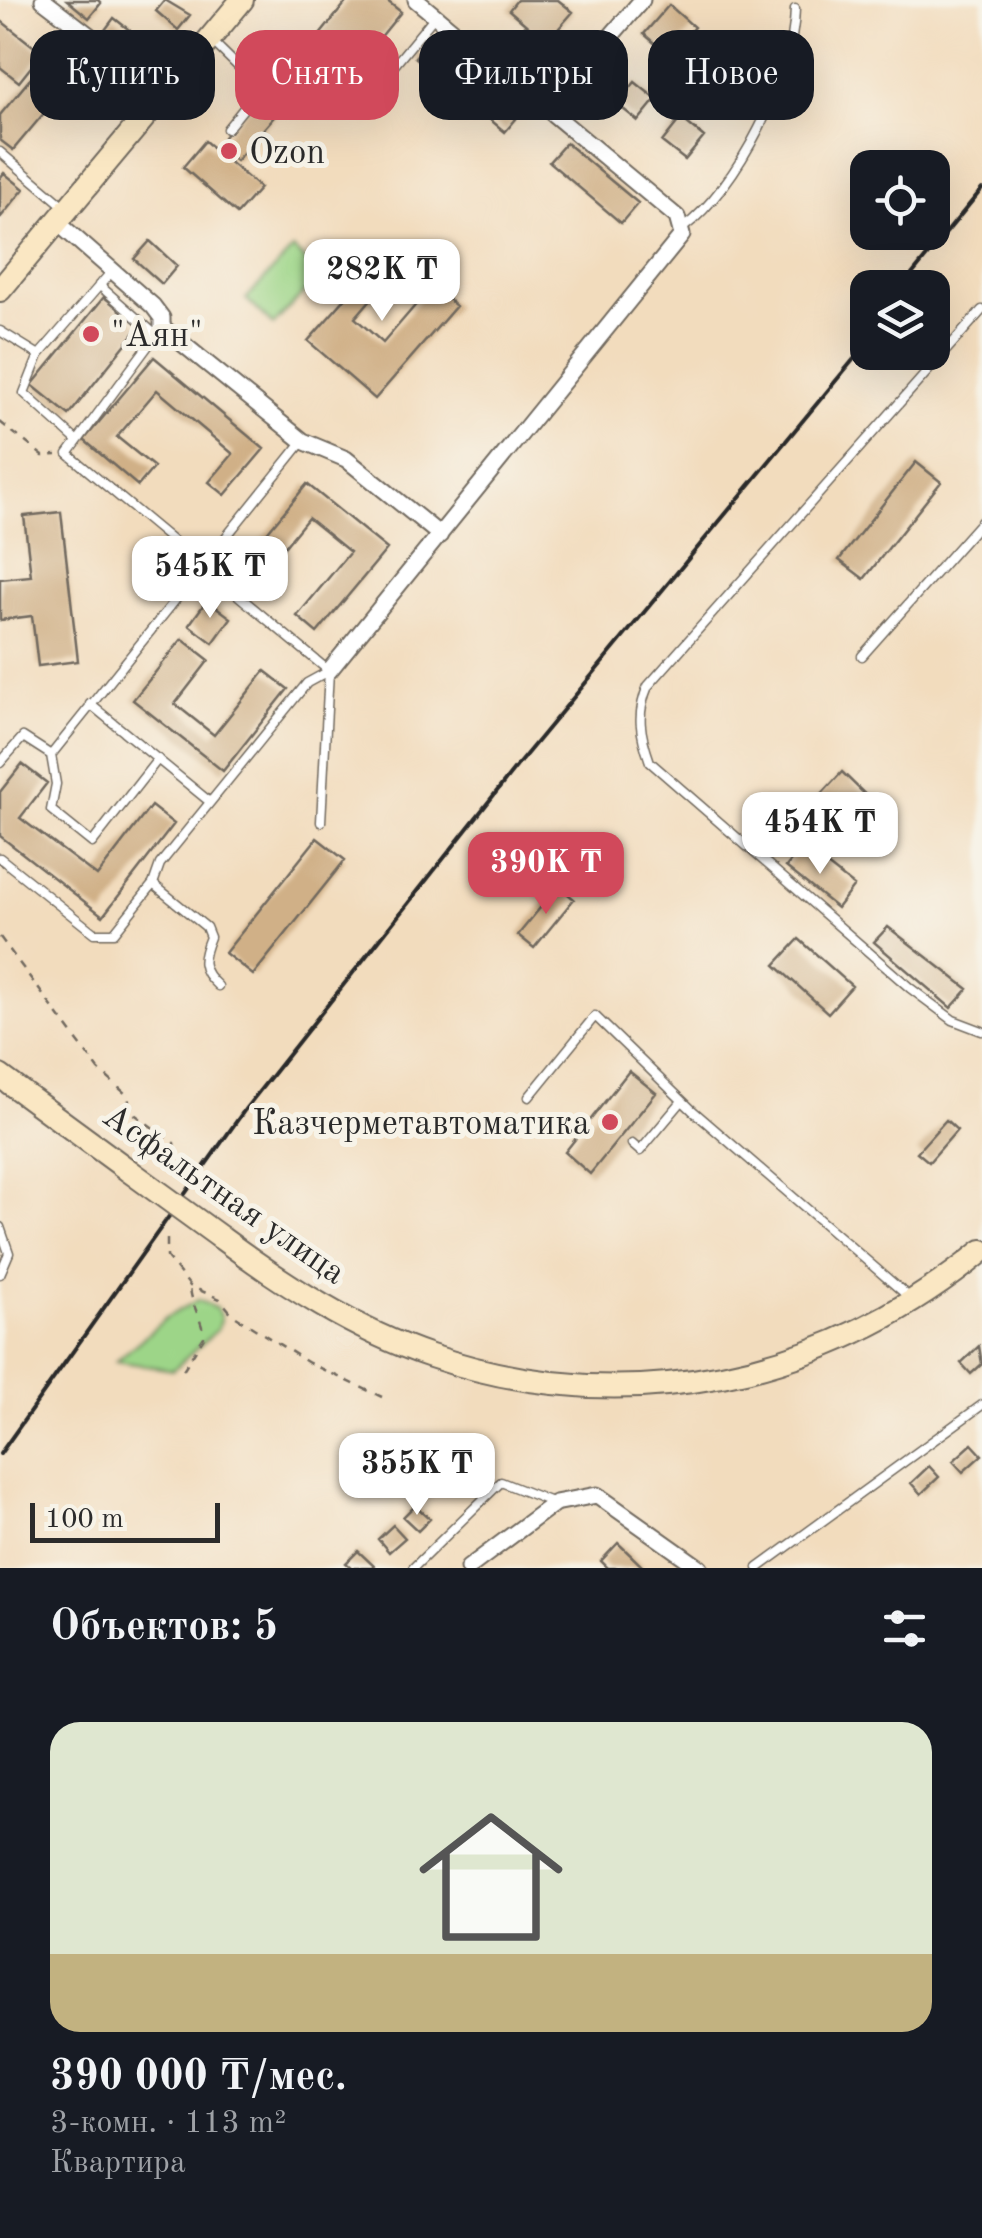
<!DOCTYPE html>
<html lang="ru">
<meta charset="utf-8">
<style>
:root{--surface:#171b24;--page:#242831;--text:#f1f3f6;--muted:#9ea1a6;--accent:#d1495b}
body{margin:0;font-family:"Old Standard TT",serif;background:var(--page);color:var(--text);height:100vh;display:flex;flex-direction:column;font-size:38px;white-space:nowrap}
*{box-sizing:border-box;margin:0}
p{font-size:32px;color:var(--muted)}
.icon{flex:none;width:55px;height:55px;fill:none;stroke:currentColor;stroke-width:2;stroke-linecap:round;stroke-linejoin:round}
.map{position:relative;height:1568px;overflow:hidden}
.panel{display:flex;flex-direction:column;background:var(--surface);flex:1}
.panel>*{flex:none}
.guide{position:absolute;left:30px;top:30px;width:922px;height:90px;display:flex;gap:20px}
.tools{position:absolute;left:850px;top:150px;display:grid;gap:20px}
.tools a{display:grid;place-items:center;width:100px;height:100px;border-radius:20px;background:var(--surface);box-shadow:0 10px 40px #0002;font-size:50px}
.scale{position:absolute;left:30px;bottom:25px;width:190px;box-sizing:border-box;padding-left:10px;border:5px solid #2b2b2b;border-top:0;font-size:28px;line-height:35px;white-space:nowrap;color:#2b2b2b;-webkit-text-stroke:8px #f7f3e8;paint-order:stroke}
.price{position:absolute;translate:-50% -85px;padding:0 22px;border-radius:20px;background:#fff;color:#222;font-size:32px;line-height:65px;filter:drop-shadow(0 2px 5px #0008)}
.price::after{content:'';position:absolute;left:50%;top:60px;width:30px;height:22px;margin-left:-15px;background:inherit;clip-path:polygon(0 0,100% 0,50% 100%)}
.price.active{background:var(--accent);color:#fff}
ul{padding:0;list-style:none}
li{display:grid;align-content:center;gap:20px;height:530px;padding:0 50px}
li span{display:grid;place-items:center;height:310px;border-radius:30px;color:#555}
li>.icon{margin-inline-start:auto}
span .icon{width:180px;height:180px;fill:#fffc;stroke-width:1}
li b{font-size:42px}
h2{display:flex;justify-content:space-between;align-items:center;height:120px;padding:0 50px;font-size:42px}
.chip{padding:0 35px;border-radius:30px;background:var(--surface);box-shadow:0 10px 40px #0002;font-size:35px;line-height:90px}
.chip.active{background:var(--accent);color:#fff}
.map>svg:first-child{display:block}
</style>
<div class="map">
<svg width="982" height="1568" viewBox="0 0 982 1568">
<rect width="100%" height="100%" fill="#f7f3e8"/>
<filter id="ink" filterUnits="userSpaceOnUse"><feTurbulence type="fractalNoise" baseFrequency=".01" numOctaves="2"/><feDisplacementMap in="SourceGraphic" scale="20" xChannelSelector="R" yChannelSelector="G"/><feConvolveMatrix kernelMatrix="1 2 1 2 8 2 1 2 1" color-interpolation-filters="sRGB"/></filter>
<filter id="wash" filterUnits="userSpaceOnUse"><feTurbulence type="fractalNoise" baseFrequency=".0048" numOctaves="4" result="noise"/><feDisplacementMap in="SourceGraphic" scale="40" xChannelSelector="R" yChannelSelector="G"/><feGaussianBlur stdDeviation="2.25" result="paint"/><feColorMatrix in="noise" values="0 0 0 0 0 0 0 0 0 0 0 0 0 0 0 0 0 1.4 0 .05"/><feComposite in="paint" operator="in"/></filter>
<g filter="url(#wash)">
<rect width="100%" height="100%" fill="#f2dcbd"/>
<!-- green -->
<path fill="#9dd588" stroke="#64805a" stroke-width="2.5" d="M293 249 321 275 273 325 246 299Z
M198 1300 217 1309 221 1318 217 1330 173 1370 116 1361 166 1318Z"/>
<g id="blocks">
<!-- building -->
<path fill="#d0b087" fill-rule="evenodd" d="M67 0H98L101 3 89 18Z
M165 0 190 15 178 30 156 11Z
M348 0H386L401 12 345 81 307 51Z
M517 0H558L573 12 559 28 585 50 554 86 528 65 547 43 509 10Z
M669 5 694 27 669 56 644 34Z
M114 18 137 36 124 52 102 34Z
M0 20 42 53 19 82 0 67Z
M426 44 516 119 505 132 415 57Z
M46 60 71 81 13 150 0 140V115Z
M635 82 656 99 638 121 617 104Z
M267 87 286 103 236 161 217 145Z
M681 118 704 137 685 160 662 142Z
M205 141 260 188 237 214 183 167Z
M566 143 638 203 621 223 549 162Z
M4 173 24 189 0 218V178Z
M150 241 177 266 162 284 134 259Z
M390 248 456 306 375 399 308 341ZM391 276 420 300 383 343 355 318Z
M104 297 140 326 69 415 32 385Z
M154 357 264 449 225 495 209 482 233 454 157 390 117 437 154 467 138 486 84 440Z
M916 462 941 482 864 579 839 560Z
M307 484 387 549 317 633 297 616 350 552 308 518 277 556 260 541Z
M61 512 78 661 38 666 32 616 0 620V579L31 576 24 516Z
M245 543 261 558 235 588 219 574Z
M207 600 231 618 213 643 189 625Z
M182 639 209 660 175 704 214 735 265 671 288 689 223 771 133 700Z
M22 764 47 783 20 818 97 876 151 806 174 824 103 916 0 836V792Z
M842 772 878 807 843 842 806 811Z
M317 838 345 860 253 975 225 953Z
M803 846 854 886 837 908 786 867Z
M558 886 574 899 534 948 518 935Z
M888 927 968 989 951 1008 874 942Z
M799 939 852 986 828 1013 775 965Z
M629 1071 656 1093 590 1174 565 1152Z
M946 1120 957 1130 929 1162 917 1152Z
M979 1346 982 1364 971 1374 961 1363Z
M972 1444 982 1455 963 1472 953 1461Z
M929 1466 939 1477 921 1494 911 1483Z
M415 1505 430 1519 418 1531 403 1517Z
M393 1525 405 1538 389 1552 378 1539Z
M618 1543 644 1568H608L601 1561Z
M358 1551 374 1566 372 1568H352L346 1563Z"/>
</g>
</g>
<g filter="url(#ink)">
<use href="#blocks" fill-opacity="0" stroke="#71695e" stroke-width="2.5"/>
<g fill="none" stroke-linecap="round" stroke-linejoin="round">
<!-- service casing -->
<g stroke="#71695e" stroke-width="11">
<path id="service" d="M213 42 260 88 227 129
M393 67 435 16
M260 88 283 53 330 99
M0 152 65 207
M683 228C737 188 794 76 795 9
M99 285 156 335
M982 310 648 686C636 714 640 734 650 762L910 988 953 1020 982 1031
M162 327 68 454 329 671
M0 331 39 355 113 270
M39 355 24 393 75 439
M862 656 982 521
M90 704 210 802
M51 755 56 784 51 810 92 843 158 759
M0 763 23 737 51 755 303 441
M321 822 329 671
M0 858 94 933H114L153 884 160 864 307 683 329 671
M153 884 206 927 210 937C201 959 199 969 218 986
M529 1097 595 1016 692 1110 909 1297
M632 1144 640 1151 682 1101
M0 1227 9 1253 0 1274
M413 1568 501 1482 554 1503
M758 1568 982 1405"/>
</g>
<!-- minor casing -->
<g stroke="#71695e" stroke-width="19">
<path id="minor" d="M43 0 165 93
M547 110 642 0
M57 222 153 306 162 318V327L303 441 346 459 440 535
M329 671 682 235 677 217 416 0
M468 1568 555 1503 597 1495 700 1568"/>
</g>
<!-- secondary casing -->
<g stroke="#71695e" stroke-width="26">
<path id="secondary" d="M0 290 242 0
M0 1076 128 1170
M220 1237C285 1285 354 1330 431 1356 626 1421 825 1380 982 1251"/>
</g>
<!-- path -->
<path stroke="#71695e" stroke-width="2.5" stroke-dasharray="8 8" stroke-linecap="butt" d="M0 422 43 456 57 455
M0 937 99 1070 127 1095 133 1113 174 1143 177 1159
M167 1239V1257L190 1286 220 1299 233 1315 309 1363 382 1397
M183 1370 204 1337C202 1319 192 1307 190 1288"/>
<!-- service -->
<use href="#service" stroke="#fff" stroke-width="8"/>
<!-- minor -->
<use href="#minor" stroke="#fff" stroke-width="15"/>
<!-- secondary -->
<use href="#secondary" stroke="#fae7c3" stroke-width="22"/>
<!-- rail -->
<path stroke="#2b2b2b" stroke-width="4" d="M901 288 982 189
M0 1454 246 1108 520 762 868 342"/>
<!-- secondary-bridge casing -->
<g stroke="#71695e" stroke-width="26" stroke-linecap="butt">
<path id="secondary-bridge" d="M128 1170 220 1237"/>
</g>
<!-- secondary-bridge -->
<use href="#secondary-bridge" stroke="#fae7c3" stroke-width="22"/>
</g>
</g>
<!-- markers -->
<g fill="#d1495b" stroke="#f7f3e8" stroke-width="4">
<circle cx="229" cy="151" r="10"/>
<circle cx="91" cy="334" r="10"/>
<circle cx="610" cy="1122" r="10"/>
</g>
<g text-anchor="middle" stroke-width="10" stroke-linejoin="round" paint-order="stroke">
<!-- poi labels -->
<g font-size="35" fill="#2b2b2b" stroke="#f7f3e8" text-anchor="start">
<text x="249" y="163">Ozon</text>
<text x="111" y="346">"Аян"</text>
<text x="590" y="1134" text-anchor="end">Казчерметавтоматика</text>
</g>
<!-- street labels -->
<g font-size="35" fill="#2b2b2b" stroke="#f7f3e8">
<text transform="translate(225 1193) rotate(35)" y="12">Асфальтная улица</text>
</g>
</g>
</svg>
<div class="tools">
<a><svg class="icon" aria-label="locate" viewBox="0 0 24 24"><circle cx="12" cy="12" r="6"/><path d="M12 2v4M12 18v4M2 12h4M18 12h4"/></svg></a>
<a><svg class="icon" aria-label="layers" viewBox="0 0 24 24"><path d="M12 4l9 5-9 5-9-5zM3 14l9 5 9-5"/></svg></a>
</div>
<div class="scale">100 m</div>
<b class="price" style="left:382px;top:324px">282K ₸</b>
<b class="price" style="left:210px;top:621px">545K ₸</b>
<b class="price" style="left:820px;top:877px">454K ₸</b>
<b class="price active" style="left:546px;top:917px">390K ₸</b>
<b class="price" style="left:417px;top:1518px">355K ₸</b>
<div class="guide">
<a class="chip">Купить</a>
<a class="chip active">Снять</a>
<a class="chip">Фильтры</a>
<a class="chip">Новое</a>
</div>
</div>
<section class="panel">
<h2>Объектов: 5<svg class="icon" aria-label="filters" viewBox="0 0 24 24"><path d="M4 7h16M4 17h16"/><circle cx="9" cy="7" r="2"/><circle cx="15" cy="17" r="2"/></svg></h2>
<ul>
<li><span style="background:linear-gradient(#dfe7d0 75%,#c2b280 0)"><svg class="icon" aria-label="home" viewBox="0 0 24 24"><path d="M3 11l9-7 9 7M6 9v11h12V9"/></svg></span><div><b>390 000 ₸/мес.</b><p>3-комн. · 113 m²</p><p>Квартира</p></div></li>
</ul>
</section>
